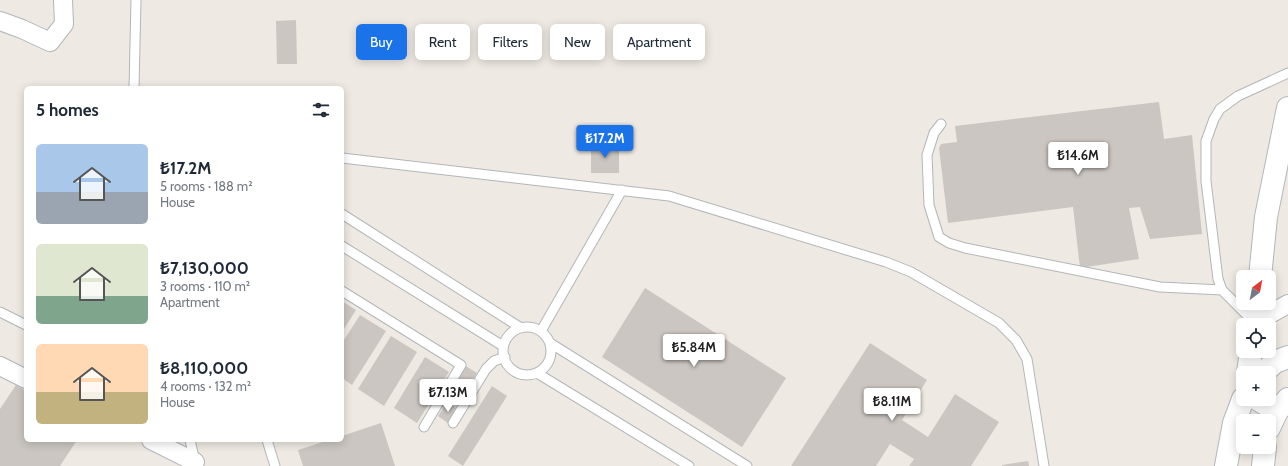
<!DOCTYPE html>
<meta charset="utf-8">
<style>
:root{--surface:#fff;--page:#f2f2f3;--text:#1f2937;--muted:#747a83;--accent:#1a73e8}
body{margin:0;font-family:Cabin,sans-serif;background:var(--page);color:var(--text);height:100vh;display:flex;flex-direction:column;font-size:15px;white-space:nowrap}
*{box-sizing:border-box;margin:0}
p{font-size:13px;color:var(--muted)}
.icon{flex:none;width:22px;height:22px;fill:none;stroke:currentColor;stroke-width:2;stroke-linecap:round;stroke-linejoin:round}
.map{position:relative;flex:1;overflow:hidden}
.panel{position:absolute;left:24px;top:86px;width:320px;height:356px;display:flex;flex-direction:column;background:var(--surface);border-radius:6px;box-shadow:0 2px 10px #0003}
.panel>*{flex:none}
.guide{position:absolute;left:356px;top:24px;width:380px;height:36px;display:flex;gap:8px}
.needle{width:26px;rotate:32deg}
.controls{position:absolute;left:1236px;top:270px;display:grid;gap:8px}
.controls a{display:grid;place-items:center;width:40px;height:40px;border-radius:6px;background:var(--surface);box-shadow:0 2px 10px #0003;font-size:20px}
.price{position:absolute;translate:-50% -34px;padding:0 9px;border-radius:4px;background:#fff;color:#222;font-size:13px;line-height:26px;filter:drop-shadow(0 1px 2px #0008)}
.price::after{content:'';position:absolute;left:50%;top:24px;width:12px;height:9px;margin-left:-6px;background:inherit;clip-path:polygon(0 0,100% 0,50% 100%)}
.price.active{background:var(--accent);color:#fff}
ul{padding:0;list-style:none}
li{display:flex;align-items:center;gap:12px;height:100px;padding:0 12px}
li span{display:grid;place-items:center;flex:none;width:112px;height:80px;border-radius:6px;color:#555}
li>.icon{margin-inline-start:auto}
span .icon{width:48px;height:48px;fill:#fffc;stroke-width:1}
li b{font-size:17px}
h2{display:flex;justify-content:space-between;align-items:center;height:48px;padding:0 12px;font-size:17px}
.chip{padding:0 14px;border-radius:6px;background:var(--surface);box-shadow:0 2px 10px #0003;font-size:14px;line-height:36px}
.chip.active{background:var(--accent);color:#fff}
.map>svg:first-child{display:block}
</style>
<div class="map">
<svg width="1288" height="466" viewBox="0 0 1288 466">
<rect width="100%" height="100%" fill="#eee9e2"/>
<!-- building -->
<path fill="#cbc6c1" d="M296 20 297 64H277L276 21Z
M1159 102 1164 139 1192 135 1202 234 1150 239 1140 207 1129 208 1139 259 1080 268 1073 207 948 223 939 148 941 144 957 142 955 126Z
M591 145H619V173H591Z
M645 288 786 378 742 447 602 357Z
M342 301 356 310 342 332Z
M360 315 386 331 352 385 342 378V343Z
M391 336 417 352 384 406 358 389Z
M870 343 927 380 902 420 928 437 955 394 999 422 971 466H909L914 459 890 444 876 466H791Z
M425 357 449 372 417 423 394 408Z
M464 365 477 373 460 401 447 393Z
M16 385 26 391V440H77L60 466H0V409Z
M492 386 507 396 463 466 448 456Z
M447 402 458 409 449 424 438 416Z
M381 423 395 466H303L298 450 329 440H342V436Z
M1028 461 1029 466H1002V465Z"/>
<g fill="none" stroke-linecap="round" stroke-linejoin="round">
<!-- lane casing -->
<g stroke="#b3b6ba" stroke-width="11">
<path id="lane" d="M134 88 136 0
M941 124 934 133 927 155 929 205 939 237 949 243 965 248 1160 287 1222 290
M342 158 669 196 886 262 911 272 999 323 1016 340 1027 359 1044 466
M342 214 521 328
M342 246 503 346
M342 291 461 365 424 427
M0 312 26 325
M1253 321 1222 290 1218 279 1206 181V141L1214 119 1220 109 1238 96 1288 73
M503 351a24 24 0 1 1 48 0a24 24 0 1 1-48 0Z
M541 331 622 190
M550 343 747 466
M537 373 689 466
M453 423 486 369 494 361 505 357
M190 440 195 462
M267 440 275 466"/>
</g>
<!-- street casing -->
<g stroke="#b3b6ba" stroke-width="20">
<path id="street" d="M0 21 22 29 50 42 64 24 63 0
M1254 323 1288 304
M0 366 26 379
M151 440 195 462"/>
</g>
<!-- secondary casing -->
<g stroke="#b1b7bb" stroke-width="24">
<path id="secondary" d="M1260 277 1266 217 1288 108
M1254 325 1257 303
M1248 373 1251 351
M1263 373 1275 362 1288 357
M1257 399 1277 411
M1269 428 1277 411 1288 399
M1226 466 1234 423 1243 399
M1263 466 1265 447"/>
</g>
<!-- lane -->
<use href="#lane" stroke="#fff" stroke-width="9"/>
<!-- street -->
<use href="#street" stroke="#fff" stroke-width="18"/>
<!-- secondary -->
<use href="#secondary" stroke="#fff" stroke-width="22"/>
</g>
</svg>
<div class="controls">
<a><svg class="needle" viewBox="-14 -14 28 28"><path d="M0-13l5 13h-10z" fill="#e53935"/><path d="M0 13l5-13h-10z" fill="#747a83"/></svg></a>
<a><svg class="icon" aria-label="locate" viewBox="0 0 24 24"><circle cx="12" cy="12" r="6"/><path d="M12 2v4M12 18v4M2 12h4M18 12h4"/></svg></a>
<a>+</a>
<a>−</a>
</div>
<b class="price active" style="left:605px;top:159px">₺17.2M</b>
<b class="price" style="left:1078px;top:176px">₺14.6M</b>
<b class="price" style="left:694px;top:368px">₺5.84M</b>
<b class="price" style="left:448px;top:413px">₺7.13M</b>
<b class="price" style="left:892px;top:422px">₺8.11M</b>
<div class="guide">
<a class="chip active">Buy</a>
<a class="chip">Rent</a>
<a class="chip">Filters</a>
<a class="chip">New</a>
<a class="chip">Apartment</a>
</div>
<section class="panel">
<h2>5 homes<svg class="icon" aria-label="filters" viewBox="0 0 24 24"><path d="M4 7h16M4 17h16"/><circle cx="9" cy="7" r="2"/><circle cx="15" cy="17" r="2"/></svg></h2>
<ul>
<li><span style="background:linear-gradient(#a9c7e8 60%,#9aa5b1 0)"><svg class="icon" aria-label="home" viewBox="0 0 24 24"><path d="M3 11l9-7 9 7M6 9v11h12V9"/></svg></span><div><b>₺17.2M</b><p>5 rooms · 188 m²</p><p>House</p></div></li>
<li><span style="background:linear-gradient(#dfe7d0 65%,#7fa58c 0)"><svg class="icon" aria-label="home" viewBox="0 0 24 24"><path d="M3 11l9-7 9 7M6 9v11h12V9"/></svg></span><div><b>₺7,130,000</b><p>3 rooms · 110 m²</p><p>Apartment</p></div></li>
<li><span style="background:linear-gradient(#ffd9b3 60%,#c2b280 0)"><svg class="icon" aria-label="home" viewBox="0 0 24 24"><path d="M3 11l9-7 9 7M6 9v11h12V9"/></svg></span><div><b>₺8,110,000</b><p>4 rooms · 132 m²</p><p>House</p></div></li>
</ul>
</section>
</div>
